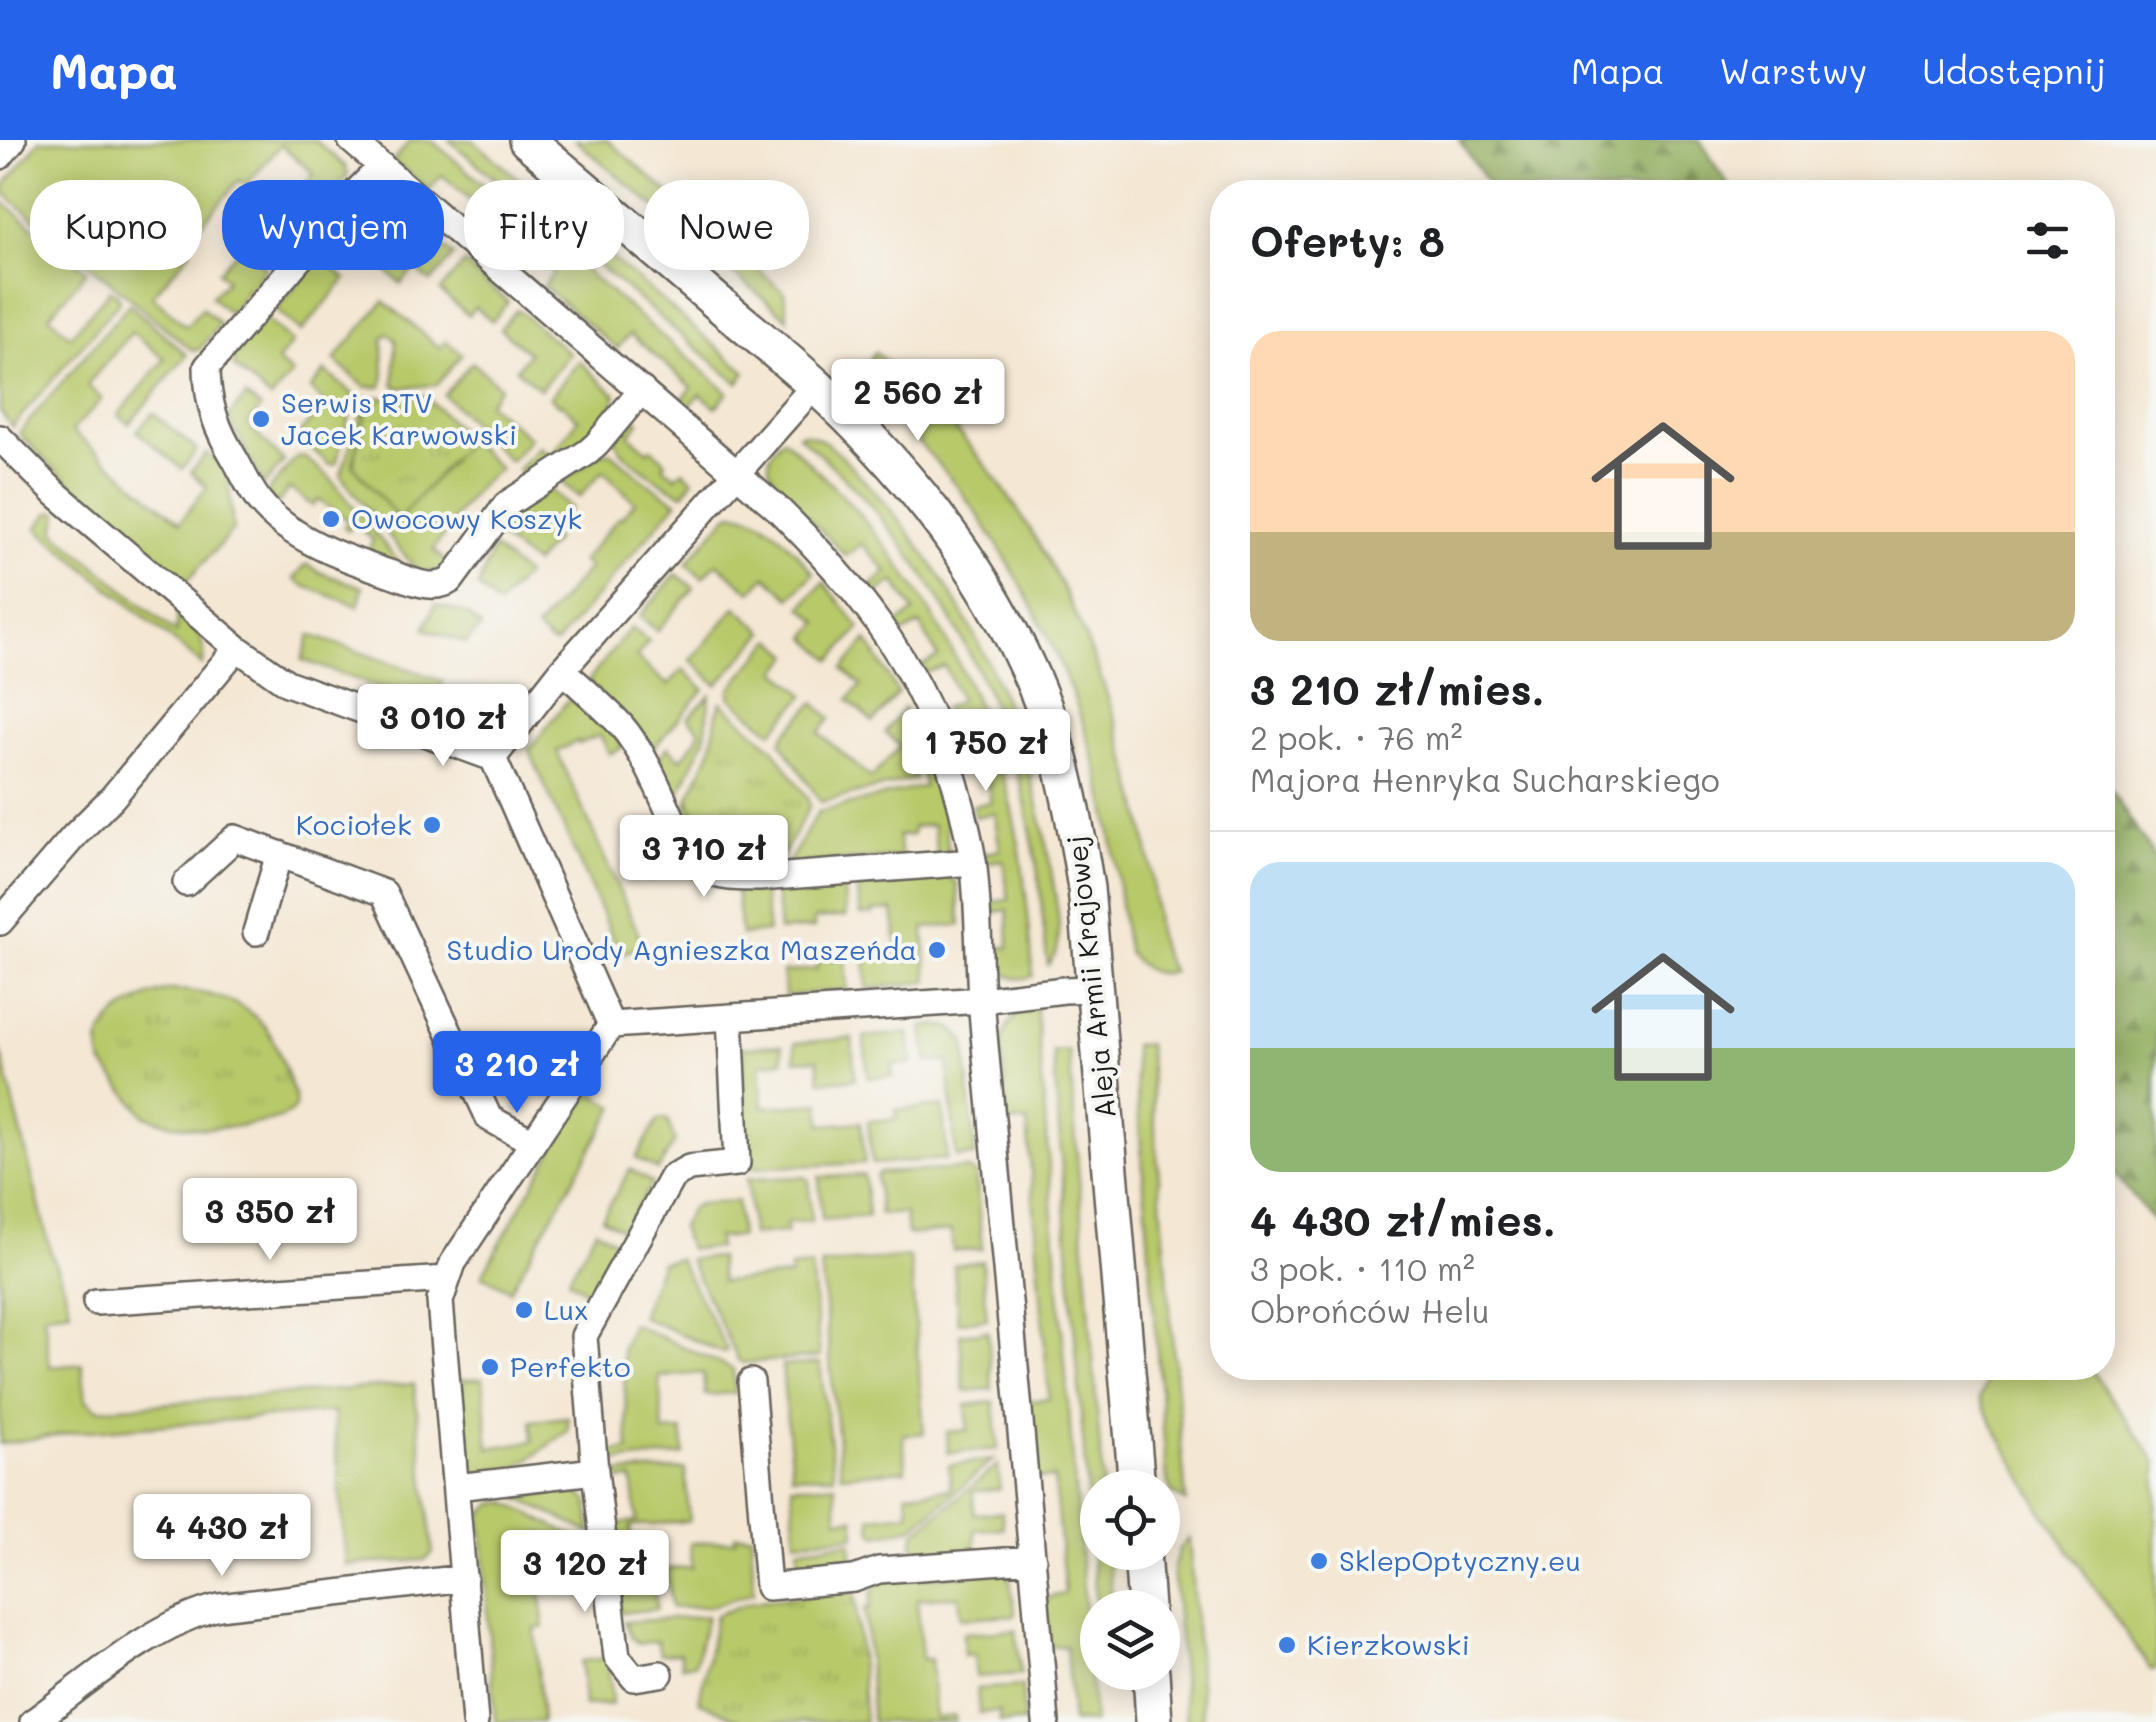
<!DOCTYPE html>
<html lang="pl">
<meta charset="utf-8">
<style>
:root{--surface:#fff;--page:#f6f6f6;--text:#202124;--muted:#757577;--line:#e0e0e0;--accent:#2563eb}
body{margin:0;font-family:Mali,sans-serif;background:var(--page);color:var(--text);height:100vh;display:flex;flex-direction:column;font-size:38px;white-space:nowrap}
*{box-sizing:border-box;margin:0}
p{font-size:32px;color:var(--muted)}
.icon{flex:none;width:55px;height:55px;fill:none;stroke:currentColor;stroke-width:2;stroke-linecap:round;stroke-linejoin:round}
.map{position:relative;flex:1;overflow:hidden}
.drawer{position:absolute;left:1210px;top:40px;width:905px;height:1200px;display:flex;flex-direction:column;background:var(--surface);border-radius:40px;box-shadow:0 5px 25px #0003}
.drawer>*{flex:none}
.hud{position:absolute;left:30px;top:40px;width:950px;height:90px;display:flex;gap:20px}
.fabs{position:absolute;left:1080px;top:1330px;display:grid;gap:20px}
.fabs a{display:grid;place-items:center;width:100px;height:100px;border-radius:50%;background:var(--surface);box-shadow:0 5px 25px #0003;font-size:50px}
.price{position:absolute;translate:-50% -85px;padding:0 22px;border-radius:10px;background:#fff;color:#222;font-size:32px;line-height:65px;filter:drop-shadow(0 2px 5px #0008)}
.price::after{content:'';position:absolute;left:50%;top:60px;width:30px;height:22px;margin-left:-15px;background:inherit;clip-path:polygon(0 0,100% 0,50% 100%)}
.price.active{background:var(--accent);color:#fff}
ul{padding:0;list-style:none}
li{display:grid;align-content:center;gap:20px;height:530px;padding:0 40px}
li+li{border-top:2px solid var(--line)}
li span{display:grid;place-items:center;height:310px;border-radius:30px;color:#555}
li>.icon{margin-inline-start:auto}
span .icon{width:180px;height:180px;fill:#fffc;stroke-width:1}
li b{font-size:42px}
h2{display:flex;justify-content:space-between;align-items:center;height:120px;padding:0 40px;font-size:42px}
.tag{padding:0 35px;border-radius:40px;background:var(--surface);box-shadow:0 5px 25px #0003;font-size:35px;line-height:90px}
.tag.active{background:var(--accent);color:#fff}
header{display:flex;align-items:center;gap:60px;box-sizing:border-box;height:140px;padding:0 50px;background:var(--accent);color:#fff}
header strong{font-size:48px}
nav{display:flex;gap:55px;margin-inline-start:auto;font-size:35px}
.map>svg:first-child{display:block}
</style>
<header>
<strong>Mapa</strong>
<nav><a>Mapa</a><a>Warstwy</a><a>Udostępnij</a></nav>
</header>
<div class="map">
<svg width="2156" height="1582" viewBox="0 0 2156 1582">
<defs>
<pattern id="forest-firs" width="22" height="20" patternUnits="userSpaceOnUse" patternTransform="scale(2.5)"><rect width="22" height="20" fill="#92ad5f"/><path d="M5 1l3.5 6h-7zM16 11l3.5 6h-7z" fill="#768c4e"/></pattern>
<pattern id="park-tufts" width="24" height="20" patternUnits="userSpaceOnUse" patternTransform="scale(2.5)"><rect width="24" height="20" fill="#b8c96b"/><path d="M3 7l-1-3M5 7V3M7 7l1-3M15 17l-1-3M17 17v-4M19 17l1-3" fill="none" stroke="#9eac5c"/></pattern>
</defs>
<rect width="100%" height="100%" fill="#f6f6f2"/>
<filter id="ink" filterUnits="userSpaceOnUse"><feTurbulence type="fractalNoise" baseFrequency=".01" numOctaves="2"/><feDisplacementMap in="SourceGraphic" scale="20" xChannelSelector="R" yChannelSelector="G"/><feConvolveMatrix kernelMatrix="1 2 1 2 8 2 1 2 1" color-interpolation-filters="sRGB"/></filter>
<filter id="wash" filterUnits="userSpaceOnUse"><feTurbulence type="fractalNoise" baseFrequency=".0048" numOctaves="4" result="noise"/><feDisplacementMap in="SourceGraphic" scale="40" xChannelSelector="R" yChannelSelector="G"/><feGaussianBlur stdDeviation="2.25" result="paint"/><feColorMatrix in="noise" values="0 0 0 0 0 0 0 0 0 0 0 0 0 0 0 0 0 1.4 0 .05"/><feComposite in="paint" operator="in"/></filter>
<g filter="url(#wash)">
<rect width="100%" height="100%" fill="#f4e7d3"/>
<!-- grass -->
<path fill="#b8c96b" stroke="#6a7244" stroke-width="2.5" d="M40 0H315L345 26 348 35 320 65 303 48 314 34 281 5 246 45 239 40 184 105 191 111 152 156 186 186 202 168 220 184 200 209 193 211 5 54 4 46Z
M411 0H431L728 252 716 267 700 254 688 268 680 262 692 247 630 194 617 209 543 146 554 132 496 82 483 95 476 90 488 74 442 35 429 50 393 21Z
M449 0H473L746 232 738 243Z
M575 0H607L784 152 788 179Z
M295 58 313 74 274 117 250 96 271 71 278 76Z
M0 61H2L87 131 49 176 70 196 110 150 118 156 119 162 12 287 0 271Z
M386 61 454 116 431 142 414 129 401 144 369 114 356 128 329 105 347 81Z
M241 107 266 128 229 173 211 157 227 140 218 132Z
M320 117 346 139 301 192 276 170Z
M464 123 508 162 492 181 475 167 468 175 440 151Z
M384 161 440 208 446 201 462 214 437 245 398 248 394 244 396 200 388 193 383 199 384 236 381 247H365L334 220Z
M129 164 187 215 129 284 118 275 165 219 132 192 87 245 102 259 72 291 180 382 207 347 191 332 206 313 225 328 228 336 233 390 187 441 51 326 19 293Z
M517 169 570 214 540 249 516 229 529 213 500 189Z
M264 177 292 203 277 221 292 234 271 259 234 227 233 214Z
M875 212C893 229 913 245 931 263 1043 377 1101 509 1138 662 1144 686 1149 711 1152 736 1156 767 1152 806 1173 831 1152 838 1142 828 1128 813 1119 774 1118 733 1111 693 1093 586 1048 484 990 393 970 361 945 330 919 303 905 288 884 272 872 254 864 240 865 224 875 212Z
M579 221 616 255C607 293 557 318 526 338L518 330 539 307 551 316 578 279 561 263 559 265 550 257Z
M472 222 500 247 487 263 530 298 510 322 444 255Z
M325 231 355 256 336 324 330 325 297 296 325 263 310 249Z
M246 256 261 268 247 285 284 321 264 345 228 277Z
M367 257 370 258 353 325 398 378 469 300 500 329C471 347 453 383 433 410L450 425C439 432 430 433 418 432L343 339 341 334Z
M153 273 197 310 182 329 137 291Z
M633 277 639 282 629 295 648 311 651 308 666 322 663 326 676 337 683 330 693 340 684 354C666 347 619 317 614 298Z
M803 293C830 298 844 319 862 338 966 447 1026 582 1051 729 1054 751 1064 792 1056 812 1054 817 1051 821 1048 825 1044 800 1043 775 1040 750 1037 722 1031 694 1026 667 1005 568 944 452 879 376 855 346 827 321 798 295Z
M783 298C816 329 850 361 878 397 946 482 999 593 1018 700 1026 745 1030 790 1033 836 1010 845 995 829 989 809L1009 807 1008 770 988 773 987 763 1009 760 1003 720 983 723 981 714 1000 710 994 673 975 677 972 666 991 662 984 626 966 632 955 593 944 568 960 560 944 526 925 533 922 525 938 517 920 484 902 494 896 485 914 472 894 441 877 454 871 446 887 432 862 404 846 416C831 399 770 344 769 326 768 313 775 307 783 298Z
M603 312 612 313 642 339 677 362 556 504 551 503 536 489 589 428 582 421 619 377 621 378 635 362 603 331 579 357 561 342Z
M303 316 329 337 402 426 366 415 373 400 354 383 349 390 344 387 348 380 318 360 313 366 289 348 276 365 268 356V351L297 317Z
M548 348 570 368 549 394 555 400 534 424 497 396 505 380Z
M55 371 59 373 55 392 176 493 178 471C194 485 210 503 202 525L37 388 49 373Z
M732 373C768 373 792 409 814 433L791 458 766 436 751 452 717 423 703 438 686 424 727 376Z
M493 408 525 435 498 466 478 447Z
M307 424 321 433 363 447 358 466 304 446 294 439Z
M676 434 694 448 657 491 640 476Z
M824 442 860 488 832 520 807 497 819 482 802 467Z
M435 464 467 474 481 487 466 503 425 489Z
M736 467 765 492 717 545 691 520Z
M631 488 649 501 636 517 668 545 683 529 704 549 651 611 588 541Z
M310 495 443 541 435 563 430 566 302 520Z
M773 499 791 515 778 531 805 555 772 592 730 557V549Z
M867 500 898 553 873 582 848 560 861 545 843 529Z
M710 555 705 598 675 662 662 634 659 617 668 607 681 619 697 599 700 590 688 578Z
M575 558 616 594 622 608 609 614 600 595 579 604 578 601 557 611 644 806 620 814 529 610 568 560Z
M814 563 831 578 819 593 871 638 900 606 885 592 904 568 909 587 915 639 821 662 781 602 785 594Z
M919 582C939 624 947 671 948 717H937L933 685 913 687 912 695 898 696 901 717 787 725 818 672 924 646 919 613Z
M689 657 693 669 763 715 785 711 774 727C761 727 745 729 733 727 707 721 679 683 689 657Z
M941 731 957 743 961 785 924 788 928 842 867 849 865 816 875 815 876 819 898 816 893 770 873 771V774L861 775 856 738Z
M843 739 846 776 814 779V788L779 791 775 744Z
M763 745 768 792 741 795 736 749Z
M845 818 847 850 785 856 783 832 817 829V820Z
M1036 866 1094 1582H1072L1066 1506 1049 1507 1045 1459 1065 1453 1054 1338 1035 1339 1027 1261 1049 1259 1027 982H1007L1001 905C1005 885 1016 870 1036 866Z
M936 885 952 888 965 901 975 1016 956 1017 948 921 927 922 923 887Z
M909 893 912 924 892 925 893 936 868 938 864 897Z
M852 898 855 939 820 941 818 919 795 920V903Z
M1148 904 1186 1362 1171 1352 1167 1340 1133 905Z
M782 905 783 921 760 924 763 967 820 963 822 985 861 982 865 1023 748 1028 743 970V907Z
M0 907 51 1113 64 1146 70 1170 44 1174 50 1227 82 1224 86 1260 97 1269 414 1244 433 1413 425 1420 346 1425 333 1272 76 1292 0 1304Z
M1069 911 1103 1347 1098 1348V1412L1108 1413 1112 1467 1098 1468 1097 1481 1053 912Z
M590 952 615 967 510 1150 482 1135 563 992 580 962Z
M943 966 947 1019 872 1024 868 981 896 979V970Z
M667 979 675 1001 658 1030 636 1018 658 980Z
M630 1029 652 1043 624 1091 602 1078Z
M968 1029 976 1034 982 1109 953 1111 951 1091 907 1095 905 1073 880 1075 876 1037 878 1033Z
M864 1035 868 1076 822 1080 819 1037Z
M805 1037 809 1040 811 1081 786 1083 787 1092 752 1095 747 1039Z
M737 1061 740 1096 717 1098 718 1108 689 1109 680 1088 692 1067 698 1064Z
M596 1089 618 1103 590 1154 568 1139Z
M718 1117 721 1142 790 1136V1128L811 1126 820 1217 743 1223 738 1220 689 1119Z
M910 1117 924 1293 903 1295 906 1330 841 1335 821 1125Z
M679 1119 727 1210 723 1213 640 1176 661 1122Z
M982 1121 987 1179 958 1182 954 1125Z
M632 1184 733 1229 735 1253 705 1255 703 1233 659 1237 663 1292 682 1291 684 1315 604 1323 603 1313 629 1310 622 1208Z
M988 1191 992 1249 964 1251 960 1194Z
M820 1223 834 1336 792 1335 782 1226Z
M1996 1228H2090L2156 1323V1529L2151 1530 2041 1369 1979 1259 1987 1239Z
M483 1238 489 1308 533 1301 531 1281 568 1277V1291L506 1336 471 1333 468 1326 460 1240Z
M994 1262 998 1309 948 1313 947 1292 968 1290 966 1265Z
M993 1320 914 1387 879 1395 872 1392 871 1377 909 1373 907 1353 951 1349 949 1325Z
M998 1325 1000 1349 973 1351 974 1374 1002 1372 1003 1388 975 1390 976 1413 914 1418 913 1401 916 1392Z
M685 1329 689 1381 631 1386 635 1431 652 1430 657 1469 620 1473 611 1384 637 1381 632 1339 606 1341 604 1334Z
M792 1345H835L838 1379 854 1378 855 1396 796 1401Z
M564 1350 579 1354 588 1361 591 1393 517 1358Z
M506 1362 585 1402 586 1417 539 1421 544 1487 535 1489 542 1582H495L481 1375 492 1364Z
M751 1394 754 1452 712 1466 671 1468 667 1429 692 1427 690 1403 735 1400V1395Z
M1189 1398 1203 1582H1186L1173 1429 1179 1409Z
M851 1402 853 1428 799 1434 798 1408Z
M1008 1430 1016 1475 961 1478 959 1456 917 1459 922 1519H931L935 1578 955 1576V1582H872L865 1468H870C871 1456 871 1448 882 1441Z
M707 1476 695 1524 682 1526 680 1513 660 1514 657 1501 638 1504 632 1498 624 1482Z
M1016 1490 1021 1534 976 1537 974 1515H964L963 1493Z
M608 1518 612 1564 584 1566 581 1521Z
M1022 1546 1024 1582H1000L999 1571 979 1573 977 1549Z"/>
<!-- forest -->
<path fill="url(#forest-firs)" stroke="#57643e" stroke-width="2.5" d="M1459 0H1700L1733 52H1493Z
M2102 636 2156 720V1084L2103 1020Z"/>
<!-- park -->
<path fill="url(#park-tufts)" stroke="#6a7244" stroke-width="2.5" d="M425 256 469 300 399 379 353 325 370 258Z
M721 562 773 608 807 657 810 666 785 711 763 715 738 716 703 695 689 657 711 610 717 573Z
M169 850C203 850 247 860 268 891 280 909 286 936 295 956 295 964 297 966 292 971 282 984 215 989 198 988 181 986 160 982 144 975L103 924C85 884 136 858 169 850Z
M855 1451 865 1582H744L699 1561 716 1475 748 1463 767 1460Z"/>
</g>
<g filter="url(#ink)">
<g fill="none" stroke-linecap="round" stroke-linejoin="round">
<!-- street casing -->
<g stroke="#68635c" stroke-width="30">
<path id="street" d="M351 0 778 369C853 443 913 516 947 617 958 650 967 686 973 720 979 765 978 812 981 856 983 887 986 917 989 947 1009 1159 1029 1370 1046 1582
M0 16 13 0
M382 26 360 48 207 227C207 264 217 290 236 321 243 334 250 349 259 361 290 400 346 419 392 434 410 440 433 452 451 440L507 364 588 312 597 304 642 250
M0 298 55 353 237 508 287 543 493 618 562 530 815 245
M562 530C581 547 602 565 620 584 649 617 667 670 686 710 704 740 727 737 759 738L973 722
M493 618 611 885
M186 743 235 698 384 753 489 978 533 1002
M0 782 75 695 112 658 237 508
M256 792 279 714
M96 1162 447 1139
M751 1242 768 1447 854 1439 879 1430 1033 1419
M595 1331 617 1517 634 1538 660 1534
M456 1347 595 1331 584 1196 672 1037 689 1028 737 1023 730 877
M33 1582C88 1542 153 1483 219 1467L464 1438
M475 1582 440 1161 453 1123 611 885 981 860 1064 850 1094 849"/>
</g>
<!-- secondary casing -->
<g stroke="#68635c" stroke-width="40">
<path id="secondary" d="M527 0C590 54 654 108 717 162 750 190 784 217 816 246 903 326 979 420 1028 529 1060 597 1074 674 1086 748L1137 1348
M1142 1412 1146 1468
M1151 1532 1154 1582"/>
</g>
<!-- street -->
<use href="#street" stroke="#fff" stroke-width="25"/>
<!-- secondary -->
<use href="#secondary" stroke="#fff" stroke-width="35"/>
</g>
</g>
<!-- markers -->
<g fill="#3f7fe0" stroke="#f6f6f2" stroke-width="4">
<circle cx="261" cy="279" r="10"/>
<circle cx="331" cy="379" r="10"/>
<circle cx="432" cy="685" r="10"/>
<circle cx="937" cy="810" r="10"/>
<circle cx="524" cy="1170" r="10"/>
<circle cx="490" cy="1227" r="10"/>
<circle cx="1319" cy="1421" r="10"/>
<circle cx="1287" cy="1505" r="10"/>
</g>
<g text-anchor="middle" stroke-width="8" stroke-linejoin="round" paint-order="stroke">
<!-- shop labels -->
<g font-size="28" fill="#366cbe" stroke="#f6f6f2" text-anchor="start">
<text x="281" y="273">Serwis RTV<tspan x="281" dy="32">Jacek Karwowski</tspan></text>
<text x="351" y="389">Owocowy Koszyk</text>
<text x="412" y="695" text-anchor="end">Kociołek</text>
<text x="917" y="820" text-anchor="end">Studio Urody Agnieszka Maszeńda</text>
<text x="544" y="1180">Lux</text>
<text x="510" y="1237">Perfekto</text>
<text x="1339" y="1431">SklepOptyczny.eu</text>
<text x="1307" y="1515">Kierzkowski</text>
</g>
<!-- street labels -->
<g font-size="28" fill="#1c1c1c" stroke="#f6f6f2">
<text transform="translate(1091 837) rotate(-96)" y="10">Aleja Armii Krajowej</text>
</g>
</g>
</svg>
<div class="fabs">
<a><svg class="icon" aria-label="locate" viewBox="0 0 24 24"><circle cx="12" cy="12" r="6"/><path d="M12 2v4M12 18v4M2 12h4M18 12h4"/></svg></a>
<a><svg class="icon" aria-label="layers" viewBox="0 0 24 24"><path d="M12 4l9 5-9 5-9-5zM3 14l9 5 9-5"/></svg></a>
</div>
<b class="price" style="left:918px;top:304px">2 560 zł</b>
<b class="price" style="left:443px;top:629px">3 010 zł</b>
<b class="price" style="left:986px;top:654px">1 750 zł</b>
<b class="price" style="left:704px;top:760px">3 710 zł</b>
<b class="price active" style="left:517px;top:976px">3 210 zł</b>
<b class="price" style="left:270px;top:1123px">3 350 zł</b>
<b class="price" style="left:222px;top:1439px">4 430 zł</b>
<b class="price" style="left:585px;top:1475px">3 120 zł</b>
<div class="hud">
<a class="tag">Kupno</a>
<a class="tag active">Wynajem</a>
<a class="tag">Filtry</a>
<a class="tag">Nowe</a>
</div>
<section class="drawer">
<h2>Oferty: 8<svg class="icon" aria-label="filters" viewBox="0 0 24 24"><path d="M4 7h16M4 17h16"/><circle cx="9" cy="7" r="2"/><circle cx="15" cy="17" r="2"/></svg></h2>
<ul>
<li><span style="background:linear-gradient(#ffd9b3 65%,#c2b280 0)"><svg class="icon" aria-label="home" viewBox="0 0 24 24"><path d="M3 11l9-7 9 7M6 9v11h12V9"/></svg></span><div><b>3 210 zł/mies.</b><p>2 pok. · 76 m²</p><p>Majora Henryka Sucharskiego</p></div></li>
<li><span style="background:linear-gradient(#bfe0f5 60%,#8fb573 0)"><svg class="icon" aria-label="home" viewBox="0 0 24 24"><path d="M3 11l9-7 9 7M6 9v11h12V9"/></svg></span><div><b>4 430 zł/mies.</b><p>3 pok. · 110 m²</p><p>Obrońców Helu</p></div></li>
</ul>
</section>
</div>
